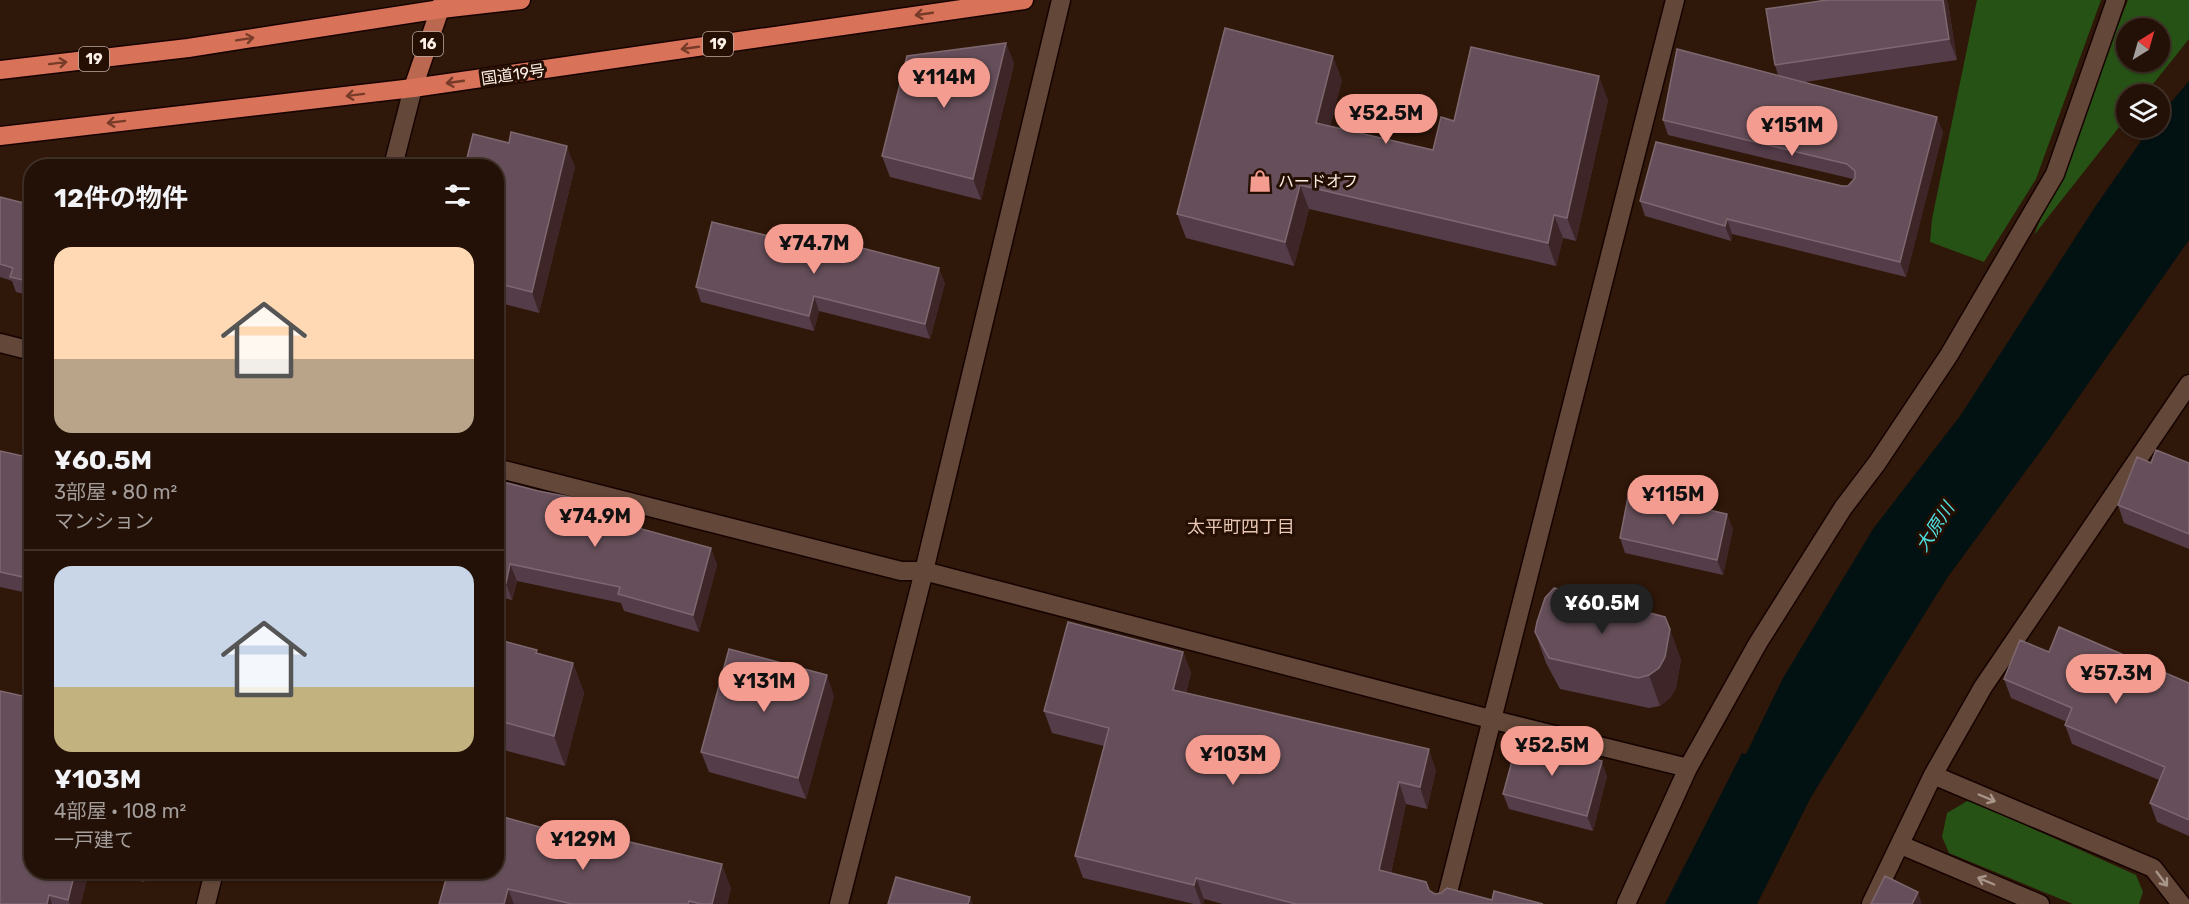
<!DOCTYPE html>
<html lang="ja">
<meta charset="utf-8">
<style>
:root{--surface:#231107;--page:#2b1a11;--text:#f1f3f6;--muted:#a39d9b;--line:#403128;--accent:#f59c90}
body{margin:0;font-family:Rubik,"Noto Sans JP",sans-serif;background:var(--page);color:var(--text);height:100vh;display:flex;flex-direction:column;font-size:22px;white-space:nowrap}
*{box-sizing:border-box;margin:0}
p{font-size:20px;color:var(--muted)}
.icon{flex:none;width:33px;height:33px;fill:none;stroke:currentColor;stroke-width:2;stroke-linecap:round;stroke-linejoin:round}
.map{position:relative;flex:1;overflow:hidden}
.side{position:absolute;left:24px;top:159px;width:480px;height:720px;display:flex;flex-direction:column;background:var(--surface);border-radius:24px;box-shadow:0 2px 4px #0004,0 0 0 2px var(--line)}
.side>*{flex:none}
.needle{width:39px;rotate:37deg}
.controls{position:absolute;left:2116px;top:18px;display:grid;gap:12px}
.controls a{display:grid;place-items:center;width:54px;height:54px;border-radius:50%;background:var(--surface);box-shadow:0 2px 4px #0004,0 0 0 2px var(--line);font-size:30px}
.price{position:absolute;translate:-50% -51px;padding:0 14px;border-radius:21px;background:var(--accent);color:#111;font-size:20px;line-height:39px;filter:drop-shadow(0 2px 3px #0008)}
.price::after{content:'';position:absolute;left:50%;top:36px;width:18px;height:14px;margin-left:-9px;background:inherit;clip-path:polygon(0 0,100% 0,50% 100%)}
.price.current{background:#222;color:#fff}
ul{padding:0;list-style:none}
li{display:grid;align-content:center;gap:12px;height:318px;padding:0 30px}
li+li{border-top:2px solid var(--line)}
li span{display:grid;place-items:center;height:186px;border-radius:18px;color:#555}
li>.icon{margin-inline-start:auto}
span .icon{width:108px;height:108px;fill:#fffc;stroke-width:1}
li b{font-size:26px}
h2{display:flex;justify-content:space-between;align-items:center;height:72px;padding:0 30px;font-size:26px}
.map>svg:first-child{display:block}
</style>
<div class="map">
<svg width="2189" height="904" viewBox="0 0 2189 904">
<rect width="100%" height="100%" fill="#2f1709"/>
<!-- green -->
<path fill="#275215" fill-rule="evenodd" d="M1977 0H2101L2036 179 1984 262 1930 242 1932 219Z
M2128 0H2189V39L2145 94H2127V117L2034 235ZM2127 28H2160V62H2127Z
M1969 800 2136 875 2143 892 2139 904H2073L1949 853 1942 837 1947 813Z"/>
<!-- water -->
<path fill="#021212" d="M2189 81V240L2045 445 1947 578 1811 797 1757 904H1665L1742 753 1746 754 1783 678 1873 529 1960 416 2097 204 2150 128H2160V115Z"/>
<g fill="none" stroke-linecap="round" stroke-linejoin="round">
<!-- service casing -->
<g stroke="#160300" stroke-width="21">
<path id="service" d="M1494 720 1688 768
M1626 904 1688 768 1758 643 1843 508 1877 463 1949 355 2055 174 2116 0"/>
</g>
<!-- minor casing -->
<g stroke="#160300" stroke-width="21">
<path id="minor" d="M0 343 32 351
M496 468 901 571H924L1494 720
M1933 775 2153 868 2181 904
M1901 845 2040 904
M839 904 924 571 1061 0
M1445 904 1675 0
M1871 904 1933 775 1983 687 2189 384"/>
</g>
<!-- tertiary casing -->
<g stroke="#160300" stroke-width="21">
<path id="tertiary" d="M393 166 413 88
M206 904 214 872"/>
</g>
<!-- primary casing -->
<g stroke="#160300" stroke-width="21">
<path id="primary" d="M413 88 443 0"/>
</g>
<!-- trunk casing -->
<g stroke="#160300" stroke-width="21">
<path id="trunk" d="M0 70 188 48 441 9 521 0
M0 136 413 88 1024 0"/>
</g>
<!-- service -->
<use href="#service" stroke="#634839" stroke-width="18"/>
<!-- minor -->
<use href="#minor" stroke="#634839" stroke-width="18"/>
<!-- tertiary -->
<use href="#tertiary" stroke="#634839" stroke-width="18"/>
<!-- primary -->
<use href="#primary" stroke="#bb6850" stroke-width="18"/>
<!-- trunk -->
<use href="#trunk" stroke="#d87258" stroke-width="18"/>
</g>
<!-- wall -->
<path fill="#543c49" d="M1948 3 1957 60 1805 82 1943 132 1906 277 1732 234 1731 241 1645 216 1640 201 1848 186 1854 180 1853 179 1668 135 1663 120 1778 75 1775 65Z
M1006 43 1014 64 981 200 890 177 882 156Z
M1342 80 1330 126 1433 150 1454 121 1608 100 1576 241 1563 238 1556 266 1309 209 1294 266 1186 238 1177 214Z
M509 143 575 167 539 313 496 302V166Z
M0 197 32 205V296L16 292 12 281 0 277Z
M829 251 945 283 930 339 819 311 814 331 701 302 696 287Z
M0 451 32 458V594L0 587Z
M2189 462V549L2124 523 2118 505 2151 463H2189Z
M496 480 625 523V524L711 548 717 565 699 632 624 611 621 603 517 581 512 600 496 596Z
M1733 529 1723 575 1625 553 1620 538Z
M1535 632 1681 659 1676 688 1670 698 1660 706 1649 708 1560 689 1546 663Z
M496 639 538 653 573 663 584 693 565 766 496 748Z
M1183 652 1191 673 1186 693 1436 770 1427 809 1406 804 1391 873 1435 894 1492 900 1543 904H1223L1204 899 1203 904H1194L1083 878 1075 856 1104 746 1052 733 1044 711Z
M2049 652 2189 683V836L2157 822 2150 803 2159 780 2072 744 2065 725 2067 722 2011 698 2004 679Z
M0 691 81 904H0Z
M834 696 806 799 709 772 701 752Z
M1607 776 1593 831 1509 809 1503 794Z
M99 872H147L144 882Z
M448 872 731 888 727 904H439Z"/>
<!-- shaded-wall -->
<path fill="#3d2528" d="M1943 0H1947L1948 3 1957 60 1949 39Z
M1006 43 1014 64 981 200 973 179Z
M1333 56 1342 80 1325 147 1316 123Z
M1599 76 1608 100 1576 241 1567 218Z
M1937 117 1943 132 1906 277 1900 262Z
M567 146 575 167 539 313 532 292Z
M1300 185 1309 209 1294 266 1285 242Z
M1554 215 1563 238 1556 266 1548 243Z
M1727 219 1732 234 1731 241 1725 226Z
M939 268 945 283 930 339 925 324Z
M814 296 819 311 814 331 809 316Z
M619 506 625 523 622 539 616 522Z
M1727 514 1733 529 1723 575 1717 560Z
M711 548 717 565 699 632 693 615Z
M510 564 517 581 512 600 506 583Z
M1670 629 1681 659 1676 688 1670 698 1660 706 1649 675Z
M1183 652 1191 673 1181 711 1173 690Z
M573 663 584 693 565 766 554 736Z
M827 675 834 696 806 799 798 778Z
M1429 749 1436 770 1427 809 1420 787Z
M1602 761 1607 776 1593 831 1587 816Z
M1399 782 1406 804 1387 891 1379 870Z
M722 864 731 888 727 904H712Z
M75 872H89L81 904H70L68 900Z
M140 872H147L144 882Z
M1196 878 1204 899 1203 904H1201L1194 885Z
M508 889 514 904H504Z
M1918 892 1922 904H1912Z
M49 895 52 904H47Z
M970 897 973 904H968Z"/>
<!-- building -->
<path fill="#664f5a" stroke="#7e6870" stroke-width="1.5" d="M1827 0H1943L1949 39 1775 65 1766 9Z
M1225 28 1333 56 1316 123 1433 150 1441 117 1454 121 1471 47 1599 76 1567 218 1554 215 1548 243 1300 185 1285 242 1177 214Z
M1006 43 973 179 882 156 907 56Z
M1677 49 1937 117 1900 262 1727 219 1725 226 1640 201 1656 142 1842 186H1848L1855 178V171L1847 164 1663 120Z
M511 132 567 146 532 292 496 283V166H465L473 134 509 143Z
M0 197 32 205V282L10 277 13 268 0 264Z
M712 222 829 251 831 240 939 268 925 324 814 296 809 316 696 287Z
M2156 450 2189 463V462V534L2118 505 2137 457 2151 463Z
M0 451 32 458V579L0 572Z
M496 480 538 491 619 506 616 522 711 548 693 615 618 594 620 587 510 564 506 583 496 581Z
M1629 492 1727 514 1717 560 1620 538Z
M1554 588 1665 617 1670 629 1665 657 1659 668 1649 675 1638 678 1549 658 1535 632 1537 622 1545 598Z
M1068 622 1183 652 1173 690 1429 749 1420 787 1399 782 1379 870 1426 882 1429 890 1435 894 1441 893 1447 888 1492 900 1494 891 1543 904H1296L1196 878 1194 885 1075 856 1109 728 1044 711Z
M2059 627 2189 683V820L2150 803 2165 767 2065 725 2072 708 2004 679 2020 640 2049 652Z
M496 639 537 650 536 653 573 663 554 736 496 720Z
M729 649 827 675 798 778 701 752Z
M0 691 32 698V872H75L68 900 49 895 47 904H0Z
M1518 739 1602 761 1587 816 1503 794Z
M496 815 565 834 567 827 722 864 712 904H701L689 901 688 904H572L508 889 504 904H439L448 872H496Z
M1885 876 1918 892 1912 904H1871Z
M896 877 970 897 968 904H888Z"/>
<!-- one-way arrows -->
<defs><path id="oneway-shaft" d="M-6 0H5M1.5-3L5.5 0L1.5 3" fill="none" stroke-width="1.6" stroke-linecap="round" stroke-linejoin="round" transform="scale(1.5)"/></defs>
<g stroke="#763b29">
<use href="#oneway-shaft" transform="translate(924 14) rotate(172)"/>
<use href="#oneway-shaft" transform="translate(245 39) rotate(-9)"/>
<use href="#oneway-shaft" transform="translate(690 48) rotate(172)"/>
<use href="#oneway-shaft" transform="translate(58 63) rotate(-7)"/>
<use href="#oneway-shaft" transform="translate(455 82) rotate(172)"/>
<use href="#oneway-shaft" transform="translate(355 95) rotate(173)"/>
<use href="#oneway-shaft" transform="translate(116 122) rotate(173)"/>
</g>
<g stroke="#a89488">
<use href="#oneway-shaft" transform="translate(1987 798) rotate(23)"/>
<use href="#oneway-shaft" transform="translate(2162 879) rotate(53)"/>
<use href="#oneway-shaft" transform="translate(1986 881) rotate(-157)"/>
</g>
<!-- icons -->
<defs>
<g id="shop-bare" transform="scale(1.8)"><path d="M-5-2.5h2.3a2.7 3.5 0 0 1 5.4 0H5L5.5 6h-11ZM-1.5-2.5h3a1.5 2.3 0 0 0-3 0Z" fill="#f59c90" stroke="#250e02" stroke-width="2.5" paint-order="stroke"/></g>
</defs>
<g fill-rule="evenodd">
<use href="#shop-bare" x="1260" y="181"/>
</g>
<g text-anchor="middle" stroke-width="6" stroke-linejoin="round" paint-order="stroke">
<!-- shield labels -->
<g fill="#250e02" stroke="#bcaca3" stroke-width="1.5">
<rect x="413" y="32" width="30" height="24" rx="4.5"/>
<rect x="703" y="32" width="30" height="24" rx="4.5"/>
<rect x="79" y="47" width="30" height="24" rx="4.5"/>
</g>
<g font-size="15" font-weight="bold" fill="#fdf0e8">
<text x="428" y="49">16</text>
<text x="718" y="49">19</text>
<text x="94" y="64">19</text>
</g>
<!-- street labels -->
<g font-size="16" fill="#fdf0e8" stroke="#250e02">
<text transform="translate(513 74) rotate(-8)" y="6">国道19号</text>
</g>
<!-- poi labels -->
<g font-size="16" fill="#fdf0e8" stroke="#250e02" text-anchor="start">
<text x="1278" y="187">ハードオフ</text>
</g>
<!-- neighbourhood labels -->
<g font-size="18" fill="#e8c7b5" stroke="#250e02">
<text x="1241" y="533">太平町四丁目</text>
</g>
<!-- water labels -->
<g font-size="18" font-style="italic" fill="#4fe1e2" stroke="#250e02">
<text transform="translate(1935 527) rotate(-57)" y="6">大原川</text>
</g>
</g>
</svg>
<div class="controls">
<a><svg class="needle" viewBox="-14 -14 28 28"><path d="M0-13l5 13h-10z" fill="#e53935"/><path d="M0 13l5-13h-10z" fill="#a39d9b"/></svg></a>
<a><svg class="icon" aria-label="layers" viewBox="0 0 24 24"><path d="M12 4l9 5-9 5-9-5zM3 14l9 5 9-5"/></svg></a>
</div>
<b class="price" style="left:944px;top:109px">¥114M</b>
<b class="price" style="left:1386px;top:145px">¥52.5M</b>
<b class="price" style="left:1792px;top:157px">¥151M</b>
<b class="price" style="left:814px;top:275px">¥74.7M</b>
<b class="price" style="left:1673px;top:526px">¥115M</b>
<b class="price" style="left:595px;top:548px">¥74.9M</b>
<b class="price current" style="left:1602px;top:635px">¥60.5M</b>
<b class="price" style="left:2116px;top:705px">¥57.3M</b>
<b class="price" style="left:764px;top:713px">¥131M</b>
<b class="price" style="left:1552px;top:777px">¥52.5M</b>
<b class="price" style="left:1233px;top:786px">¥103M</b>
<b class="price" style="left:583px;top:871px">¥129M</b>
<section class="side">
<h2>12件の物件<svg class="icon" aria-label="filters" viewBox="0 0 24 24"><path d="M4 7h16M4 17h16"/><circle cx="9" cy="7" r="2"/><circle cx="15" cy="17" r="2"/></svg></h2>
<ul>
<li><span style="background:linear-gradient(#ffd9b3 60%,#b9a48a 0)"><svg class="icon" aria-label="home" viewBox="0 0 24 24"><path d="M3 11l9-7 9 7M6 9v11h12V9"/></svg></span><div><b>¥60.5M</b><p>3部屋 · 80 m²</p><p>マンション</p></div></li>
<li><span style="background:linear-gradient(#c9d6e8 65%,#c2b280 0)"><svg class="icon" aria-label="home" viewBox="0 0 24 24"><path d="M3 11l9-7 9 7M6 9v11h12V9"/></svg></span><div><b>¥103M</b><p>4部屋 · 108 m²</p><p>一戸建て</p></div></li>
</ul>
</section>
</div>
